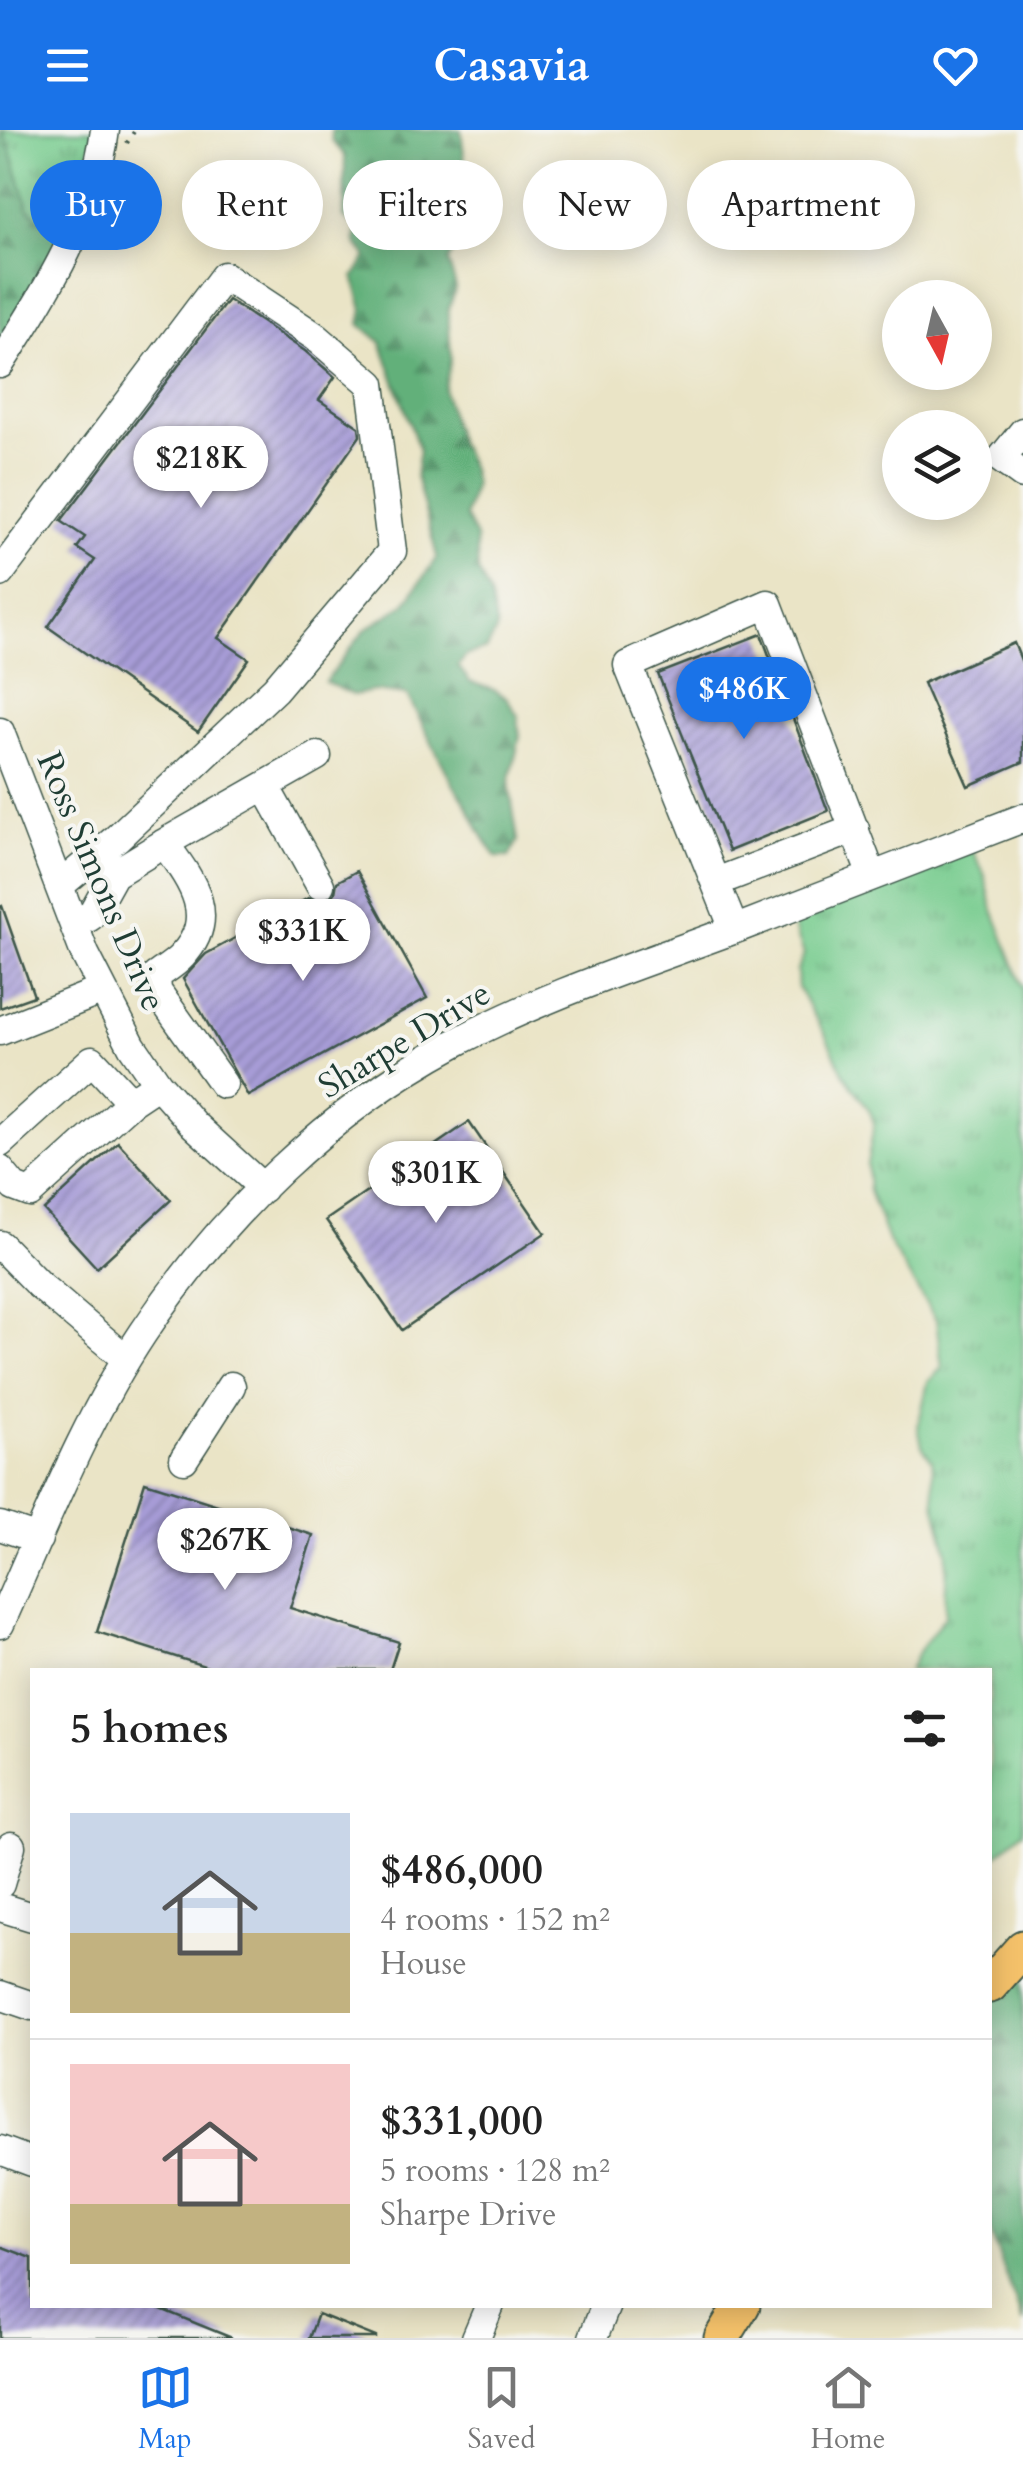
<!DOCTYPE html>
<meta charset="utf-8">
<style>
:root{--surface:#fff;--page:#f6f6f6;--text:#222;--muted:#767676;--line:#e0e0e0;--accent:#1a73e8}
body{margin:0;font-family:Cardo,serif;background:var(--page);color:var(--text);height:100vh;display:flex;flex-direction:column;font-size:38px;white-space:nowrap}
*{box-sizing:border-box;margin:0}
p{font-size:32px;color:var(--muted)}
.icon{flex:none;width:55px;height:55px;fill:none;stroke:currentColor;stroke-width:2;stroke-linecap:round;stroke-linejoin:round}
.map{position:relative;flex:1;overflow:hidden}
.drawer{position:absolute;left:30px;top:1538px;width:962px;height:640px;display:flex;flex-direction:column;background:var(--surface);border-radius:0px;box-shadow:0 5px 25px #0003}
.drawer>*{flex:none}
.guide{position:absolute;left:30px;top:30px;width:965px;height:90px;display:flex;gap:20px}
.needle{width:65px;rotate:172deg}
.controls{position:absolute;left:882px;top:150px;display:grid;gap:20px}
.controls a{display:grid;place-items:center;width:110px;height:110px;border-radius:50%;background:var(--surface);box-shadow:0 5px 25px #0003;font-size:50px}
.price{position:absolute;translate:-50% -85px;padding:0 22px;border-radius:35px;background:#fff;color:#222;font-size:32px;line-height:65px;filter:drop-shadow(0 2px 5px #0008)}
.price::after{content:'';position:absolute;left:50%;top:60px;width:30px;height:22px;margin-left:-15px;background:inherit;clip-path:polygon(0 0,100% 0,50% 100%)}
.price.active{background:var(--accent);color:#fff}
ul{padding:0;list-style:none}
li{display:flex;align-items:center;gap:30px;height:250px;padding:0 40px}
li+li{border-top:2px solid var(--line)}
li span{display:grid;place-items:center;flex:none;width:280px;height:200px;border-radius:0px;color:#555}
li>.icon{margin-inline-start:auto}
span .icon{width:120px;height:120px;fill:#fffc;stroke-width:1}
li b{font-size:42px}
h2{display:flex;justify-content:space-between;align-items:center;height:120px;padding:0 40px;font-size:42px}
.tag{padding:0 35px;border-radius:45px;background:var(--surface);box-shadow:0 5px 25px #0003;font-size:35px;line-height:90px}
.tag.active{background:var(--accent);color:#fff}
header{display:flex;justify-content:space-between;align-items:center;height:130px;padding:0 40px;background:var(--accent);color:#fff;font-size:45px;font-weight:800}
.tab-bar{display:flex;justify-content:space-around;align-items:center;height:140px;border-top:2px solid var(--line);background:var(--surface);font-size:28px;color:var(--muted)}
.tab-bar a{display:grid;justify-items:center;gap:5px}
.tab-bar .active{color:var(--accent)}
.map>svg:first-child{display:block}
</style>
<header><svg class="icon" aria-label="menu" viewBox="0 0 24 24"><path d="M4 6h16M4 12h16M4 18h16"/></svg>Casavia<svg class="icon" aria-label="heart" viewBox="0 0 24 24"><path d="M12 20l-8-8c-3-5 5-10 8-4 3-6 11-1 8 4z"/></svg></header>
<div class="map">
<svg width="1023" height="2208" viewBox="0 0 1023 2208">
<defs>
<pattern id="grass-tufts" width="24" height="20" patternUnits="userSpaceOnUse" patternTransform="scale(2.5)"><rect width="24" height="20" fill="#78cc8f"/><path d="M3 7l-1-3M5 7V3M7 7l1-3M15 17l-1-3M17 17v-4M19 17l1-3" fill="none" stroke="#62a776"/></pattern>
<pattern id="forest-firs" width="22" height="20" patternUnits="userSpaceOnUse" patternTransform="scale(2.5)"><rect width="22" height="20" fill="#62b07a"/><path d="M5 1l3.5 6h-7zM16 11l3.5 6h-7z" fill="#509065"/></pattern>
<pattern id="building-hatch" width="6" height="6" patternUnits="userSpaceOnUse" patternTransform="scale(2.5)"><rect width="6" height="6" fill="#a79cd7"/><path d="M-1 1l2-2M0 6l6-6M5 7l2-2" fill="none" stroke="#8780af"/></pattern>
</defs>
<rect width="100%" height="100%" fill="#f6f6f2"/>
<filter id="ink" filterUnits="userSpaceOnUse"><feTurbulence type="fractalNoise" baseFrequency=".01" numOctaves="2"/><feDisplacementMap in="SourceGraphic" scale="20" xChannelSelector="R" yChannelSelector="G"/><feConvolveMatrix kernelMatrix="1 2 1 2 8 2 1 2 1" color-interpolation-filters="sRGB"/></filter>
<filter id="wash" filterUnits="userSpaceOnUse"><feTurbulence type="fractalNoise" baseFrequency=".0048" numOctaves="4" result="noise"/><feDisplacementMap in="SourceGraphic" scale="40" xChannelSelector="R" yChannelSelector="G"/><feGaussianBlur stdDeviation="2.25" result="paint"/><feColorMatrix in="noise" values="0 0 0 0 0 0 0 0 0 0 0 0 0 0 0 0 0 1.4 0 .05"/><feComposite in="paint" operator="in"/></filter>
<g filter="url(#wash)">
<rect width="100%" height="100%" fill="#eae4c6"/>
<!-- grass -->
<path fill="url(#grass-tufts)" stroke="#4c8462" stroke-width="2.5" d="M3 0H95L73 93 60 110 28 77 9 15Z
M970 715 985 746 993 780 1023 858V1701L999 1723 990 1727V1540H909L918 1523 945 1486 947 1421 935 1373 932 1330 922 1316 918 1297 928 1252 942 1238 936 1190 889 1113 869 1061 867 1034 874 995 870 981 844 944 826 906 798 858 797 841 804 824 788 781Z"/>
<!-- forest -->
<path fill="url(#forest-firs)" stroke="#407657" stroke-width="2.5" d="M0 0H3L9 15 28 77 60 110 0 217Z
M331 0H461L468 60 459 92 458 113 448 131 456 157 448 181 451 228 444 261 457 310 470 336 474 354 465 386 476 408 478 441 490 466 497 499 487 519 467 525 458 536 470 552 494 560 507 568 518 586 520 607 509 653 518 711 509 727H496C494 722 490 718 487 713 474 695 469 672 454 656L407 565 374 561 353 565 325 552 365 500 405 474 437 427 416 346 419 319 381 212 360 194 363 180 354 147 367 127 356 113 357 98 344 87 345 25 332 11Z
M1023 1818V2193L990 2101V1855Z"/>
<g id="blocks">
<!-- building -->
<path fill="url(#building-hatch)" d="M228 170 305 221 335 247 319 270 359 297 360 306 218 508 249 529 198 602 48 497 95 430 77 418 85 407 61 391Z
M761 504 828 681 729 721 658 544Z
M1014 513 1023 535V632L968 656 923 553Z
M357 741 427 868 248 966 183 849 206 824 308 768 319 772 329 770 335 763 337 752Z
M2 776 34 866 0 878V777Z
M469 992 545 1103 402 1200 326 1090Z
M118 1012 171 1070 97 1138 44 1080Z
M145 1352 313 1405 290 1478 399 1512 390 1540H217L97 1502Z
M0 2116 32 2128V2175H151L232 2208H0Z
M318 2184 376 2207V2208H309Z"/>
</g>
</g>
<g filter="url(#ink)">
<use href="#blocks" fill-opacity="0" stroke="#3d564a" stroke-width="2.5"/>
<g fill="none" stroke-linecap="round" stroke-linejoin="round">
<!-- minor casing -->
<g stroke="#3d564a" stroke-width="31">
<path id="minor" d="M0 234C46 163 94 86 105 0
M1023 302 1001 329 1023 345
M0 443 224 146 316 207 371 254 392 421 275 559 117 708 59 756
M0 602 85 824 132 916 158 954 193 994 263 1058
M265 656 320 755
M164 713C190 749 220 786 182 826 175 834 164 840 156 846L157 861 223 954
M716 752 855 699
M74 794 90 787 114 744 168 711 317 626
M734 799 628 535 768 474 872 746
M0 901 103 860
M0 1013 92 930 131 972
M0 1040 14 1057 30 1063 131 972 158 954
M0 1115 38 1154 126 1229
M184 1329 231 1256
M0 1396 38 1409
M0 1494C44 1396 83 1293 143 1203 221 1086 330 980 455 913 546 864 645 833 741 797 836 761 929 724 1023 688
M0 1754 11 1716
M0 1777 32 1787
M0 1865 32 1876
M0 2020 32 2032
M476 2208 490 2175
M593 2208 606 2175"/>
</g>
<!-- major casing -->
<g stroke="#3d564a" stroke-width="39">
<path id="major" d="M990 1855 1023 1818
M722 2208 742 2175"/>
</g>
<!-- path -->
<path stroke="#3d564a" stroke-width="4" stroke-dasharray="2.5 8" stroke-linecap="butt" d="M127 13 135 0"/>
<!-- minor -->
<use href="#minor" stroke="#fff" stroke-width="28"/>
<!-- major -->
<use href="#major" stroke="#f4c16b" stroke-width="35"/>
</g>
</g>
<g text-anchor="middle" stroke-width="8" stroke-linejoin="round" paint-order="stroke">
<!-- street labels -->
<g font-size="35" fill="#1f3d34" stroke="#f6f6f2">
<text transform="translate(102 751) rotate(67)" y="12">Ross Simons Drive</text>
<text transform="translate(404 909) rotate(-31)" y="12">Sharpe Drive</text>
</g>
</g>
</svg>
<div class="controls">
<a><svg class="needle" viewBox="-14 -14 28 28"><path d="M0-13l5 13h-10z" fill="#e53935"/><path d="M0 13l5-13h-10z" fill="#767676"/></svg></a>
<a><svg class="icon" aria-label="layers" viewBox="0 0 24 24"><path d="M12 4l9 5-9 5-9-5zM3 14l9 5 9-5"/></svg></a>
</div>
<b class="price" style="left:201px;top:381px">$218K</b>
<b class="price active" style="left:744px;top:612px">$486K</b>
<b class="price" style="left:303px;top:854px">$331K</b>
<b class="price" style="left:436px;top:1096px">$301K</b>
<b class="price" style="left:225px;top:1463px">$267K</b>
<div class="guide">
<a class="tag active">Buy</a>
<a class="tag">Rent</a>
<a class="tag">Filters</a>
<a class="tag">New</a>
<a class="tag">Apartment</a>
</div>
<section class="drawer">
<h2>5 homes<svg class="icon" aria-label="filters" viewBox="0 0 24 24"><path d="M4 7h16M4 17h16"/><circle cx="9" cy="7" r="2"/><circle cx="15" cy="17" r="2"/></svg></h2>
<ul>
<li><span style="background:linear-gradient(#c9d6e8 60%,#c2b280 0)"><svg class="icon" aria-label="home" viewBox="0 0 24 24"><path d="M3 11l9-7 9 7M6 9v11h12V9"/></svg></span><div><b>$486,000</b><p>4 rooms · 152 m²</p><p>House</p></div></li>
<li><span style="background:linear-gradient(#f6c9c9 70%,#c2b280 0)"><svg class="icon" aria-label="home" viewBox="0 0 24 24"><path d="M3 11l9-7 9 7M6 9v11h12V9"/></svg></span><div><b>$331,000</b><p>5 rooms · 128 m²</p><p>Sharpe Drive</p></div></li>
</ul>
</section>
</div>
<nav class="tab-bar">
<a class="active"><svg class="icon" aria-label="map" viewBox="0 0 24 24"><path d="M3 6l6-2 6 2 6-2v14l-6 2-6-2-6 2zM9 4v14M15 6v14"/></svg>Map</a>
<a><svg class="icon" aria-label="saved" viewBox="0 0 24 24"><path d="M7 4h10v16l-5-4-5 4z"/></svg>Saved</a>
<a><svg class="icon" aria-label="home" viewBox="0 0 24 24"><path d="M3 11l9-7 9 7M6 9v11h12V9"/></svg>Home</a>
</nav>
